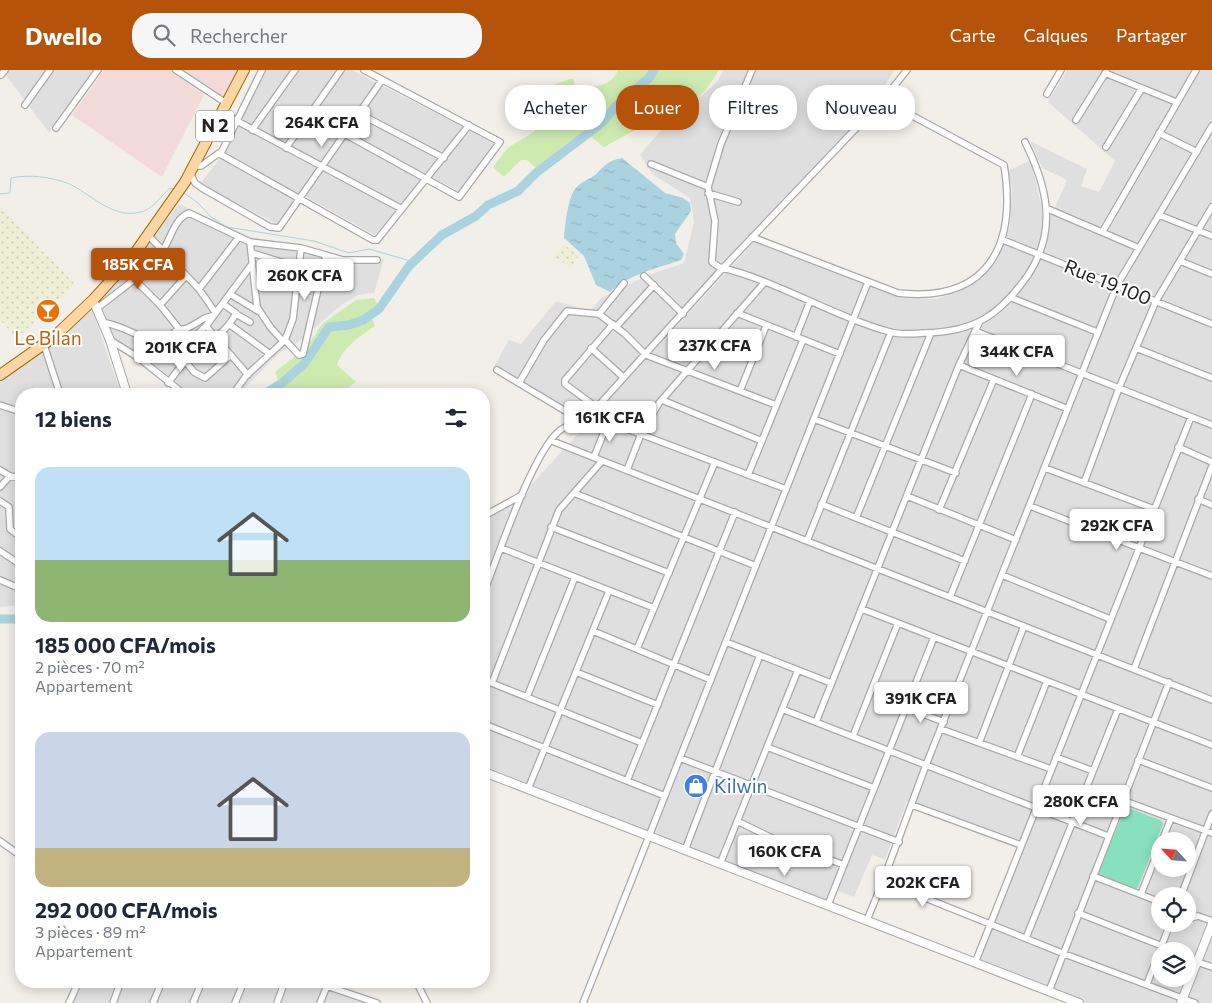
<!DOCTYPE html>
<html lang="fr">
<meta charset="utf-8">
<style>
:root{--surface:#fff;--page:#f6f6f7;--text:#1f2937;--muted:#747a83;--accent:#b45309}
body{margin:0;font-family:Commissioner,sans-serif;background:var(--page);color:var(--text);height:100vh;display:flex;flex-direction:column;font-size:19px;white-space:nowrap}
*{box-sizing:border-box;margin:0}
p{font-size:16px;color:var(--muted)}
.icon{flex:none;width:28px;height:28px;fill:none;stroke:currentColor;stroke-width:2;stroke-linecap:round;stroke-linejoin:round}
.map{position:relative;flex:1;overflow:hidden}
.details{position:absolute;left:15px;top:318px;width:475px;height:600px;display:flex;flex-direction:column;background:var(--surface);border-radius:20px;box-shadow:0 2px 12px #0003}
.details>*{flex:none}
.banner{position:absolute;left:505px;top:15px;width:475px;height:45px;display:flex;gap:10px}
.needle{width:32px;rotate:296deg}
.tools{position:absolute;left:1151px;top:762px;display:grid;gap:10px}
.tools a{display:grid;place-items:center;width:45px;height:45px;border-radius:50%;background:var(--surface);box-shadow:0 2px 12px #0003;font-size:25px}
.price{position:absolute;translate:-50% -42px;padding:0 11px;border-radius:5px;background:#fff;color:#222;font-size:16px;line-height:32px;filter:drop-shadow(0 1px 2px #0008)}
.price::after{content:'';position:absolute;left:50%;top:30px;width:15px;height:11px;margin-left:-8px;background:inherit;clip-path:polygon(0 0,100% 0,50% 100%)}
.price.current{background:var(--accent);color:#fff}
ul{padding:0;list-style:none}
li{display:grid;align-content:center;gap:10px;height:265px;padding:0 20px}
li span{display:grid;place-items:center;height:155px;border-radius:15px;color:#555}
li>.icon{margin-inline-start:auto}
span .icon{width:90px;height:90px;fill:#fffc;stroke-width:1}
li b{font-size:21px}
h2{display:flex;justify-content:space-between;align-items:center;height:60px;padding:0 20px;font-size:21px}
.tag{padding:0 18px;border-radius:20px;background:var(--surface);box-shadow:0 2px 12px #0003;font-size:18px;line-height:45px}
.tag.current{background:var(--accent);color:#fff}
header{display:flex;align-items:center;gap:30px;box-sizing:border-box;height:70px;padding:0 25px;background:var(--accent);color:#fff}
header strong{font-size:24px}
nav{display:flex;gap:28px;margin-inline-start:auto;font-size:18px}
.search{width:350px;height:45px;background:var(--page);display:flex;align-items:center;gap:12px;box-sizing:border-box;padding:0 18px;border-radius:20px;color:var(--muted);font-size:19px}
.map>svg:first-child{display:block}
</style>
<header>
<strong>Dwello</strong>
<div class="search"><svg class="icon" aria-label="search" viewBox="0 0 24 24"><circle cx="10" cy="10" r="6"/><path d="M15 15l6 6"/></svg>Rechercher</div>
<nav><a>Carte</a><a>Calques</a><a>Partager</a></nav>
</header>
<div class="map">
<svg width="1212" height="933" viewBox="0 0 1212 933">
<defs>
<pattern id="farmland-dots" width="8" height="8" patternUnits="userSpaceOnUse" patternTransform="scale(1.25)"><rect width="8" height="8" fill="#eef0d5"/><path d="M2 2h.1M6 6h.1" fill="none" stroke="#ccceb7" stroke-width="1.8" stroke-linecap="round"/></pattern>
<pattern id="water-ripples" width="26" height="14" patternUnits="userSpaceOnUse" patternTransform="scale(1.25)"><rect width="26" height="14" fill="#aad3df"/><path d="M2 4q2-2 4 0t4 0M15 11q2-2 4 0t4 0" fill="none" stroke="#92b5bf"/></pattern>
</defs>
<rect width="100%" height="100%" fill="#f2efe9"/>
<!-- residential -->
<path fill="#e0dfdf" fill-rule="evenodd" d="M2 0H95L49 63Z
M265 0H352L496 74 460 122 426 104 375 165 299 123 277 154 200 114 225 82Z
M724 0H893V3L872 33 717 208 582 350 492 300 509 270 521 274 556 231 590 241 601 228 648 205 684 193 694 152 690 128 652 104 640 85 661 60 716 13Z
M1067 0H1212V933H1086L979 891 1024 775 907 731 885 789 872 785 854 827 833 819 827 831 484 697V449L526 426 530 416 755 171 903 228 937 229 958 222 969 216 996 190 1010 156 1012 119 1008 101 1031 90 1046 158 1067 110 1042 98 1030 71 1087 99 1081 116 1099 122 1115 91 1048 32ZM1160 771H1188V799H1160ZM1160 826H1188V854H1160ZM1160 881H1188V909H1160Z
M179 134 251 167 299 175 340 186 384 189 374 223 358 225 340 236 296 274 278 284 239 324H178L117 277 100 232Z
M92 240 121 324H21V535L0 537V309L43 280Z
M79 911H321L377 933H69Z"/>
<!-- commercial -->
<path fill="#f2dad9" d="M104 0H238L222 31 206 21 162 107 72 45Z"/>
<!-- farmland -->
<path fill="url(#farmland-dots)" d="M0 136 76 215 17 268 0 250Z
M564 174 579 186 570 198 554 186Z"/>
<!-- grass -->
<path fill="#cdebb0" d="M618 0H718V2L705 21 683 40 671 35 639 58 604 77 585 62 537 99 527 90H521L504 107 493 97C498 91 503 83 508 78 527 64 551 62 535 30L547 17 573 8 575 16C591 18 611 18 618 0Z
M374 228 378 235 370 242 375 256C359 267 343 277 337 295L356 312 339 324H267L278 310 275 302 307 277 322 254 356 230Z"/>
<!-- pitch -->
<path fill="#88e0be" d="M1126 737 1162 751 1163 754 1138 817 1135 819 1097 804Z"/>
<!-- water -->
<path fill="url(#water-ripples)" d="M622 88 665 123 683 128 690 133 691 141 675 164 676 173 684 184 681 190C658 198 627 205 610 222L596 215 584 186 564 168C565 156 568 126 576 118 581 111 590 110 596 104 604 96 609 90 622 88Z"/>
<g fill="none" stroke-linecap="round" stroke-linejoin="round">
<!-- stream -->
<path stroke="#aad3df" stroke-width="1" d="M184 123 197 132 211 147 227 157 314 171 349 183 369 179 414 192
M0 124 10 123 11 108C29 104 50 107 67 113 91 123 114 152 144 141 154 137 162 125 170 118L175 119"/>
<!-- river -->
<path stroke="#aad3df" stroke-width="9" d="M264 324 282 313 304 294 329 257 349 255 363 250 379 239 409 196 442 165 476 146 488 135 518 121 536 103 603 52 615 37 649 8 654 0
M0 549H21"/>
<!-- minor casing -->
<g stroke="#a9a9a9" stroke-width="8">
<path id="minor" d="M176 0 226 33
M752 0 721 74 708 117 715 151 712 192 719 197C778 211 832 246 890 262 901 265 913 264 924 263 975 262 1000 245 1028 205 1058 160 1047 116 1025 72
M1105 3 1176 32
M1 5 5 0
M1047 24 1061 0
M25 35 50 0
M222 43 402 139
M360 44 444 88
M1076 50 1106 2
M56 58 98 0
M252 60 295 0
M1159 63 1197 82
M345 64 459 127 500 72 364 0
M1106 77 1142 18
M286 78 341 0
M220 84 373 170H377L469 55
M198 90 197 96H201L222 81 262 0
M651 94 708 117
M190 103 195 113 202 118 270 157 279 158 382 10
M708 123 738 132
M1048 139 1139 178
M1159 145 1212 166
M1103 161 1196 0
M149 166 199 219 215 242
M752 167 898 223C988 233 1017 176 1004 95L883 30
M1003 170 1212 254
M250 172 257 237 271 258 283 271
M252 183 297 197
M1180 191 1212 204
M299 206 319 212
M644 206 683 244
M135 210 160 235 180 260
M199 219 239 167
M230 224 258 241
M1012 228 1097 262
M160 235 186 206
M96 239C119 221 145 204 163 180 171 168 174 149 189 143L250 172 301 178 343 190H377
M737 243 840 284
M236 244 250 252
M599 244 624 213
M102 252C122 256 137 265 156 274L165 270 176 261 188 258 205 248 212 246
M229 254 270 284
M206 256 248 305
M616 257 654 215
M975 261 1212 355
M796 267 810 231
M110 270 139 288 184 324
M285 270 299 285 303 284 326 185
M44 275 60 324
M591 278 623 307
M1136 278 1212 308
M231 285 205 308 194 302 178 282 206 256 252 194
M959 295 1068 339
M497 300 582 351
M168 313C174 306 179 297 186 291 203 274 226 265 236 243L223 234
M519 313 544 270 567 241 599 244 625 264 646 285 776 335
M740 321 766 256
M233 324 246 306 285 270 293 249 301 178
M662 330 762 371
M0 335 21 342
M596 337 565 314V310L613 254
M590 345 786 419
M814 349 956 403
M552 371 1212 630
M1178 377 1212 392
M594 387 608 352
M1045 398 1154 439
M0 400 10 406 21 408
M627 400 641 364 659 333 764 213
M748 405 803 270
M1084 413 1119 318 1156 231 1212 137
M0 417 10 406
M574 423 756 496
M907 426 1016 470
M1198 429 1212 435
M0 431 9 437 10 459 16 464H21
M821 434 965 491
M1030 436 1212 506
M939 440 994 309
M484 446 522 425
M856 448 931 263
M551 457 669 503
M807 471 891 262
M501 478 654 538
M0 481 21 495
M1002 505 1110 549
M0 510 21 519
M484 522C498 486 532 384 559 361 568 354 581 353 590 345L723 198 883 30 907 0
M950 527 1032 324
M862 539 1212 675
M593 561 711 610
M726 572 831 613
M637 579 715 392
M1134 599 1212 396
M576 602 658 635
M484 610 642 673
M492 613 559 440 602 391
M527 627 575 507
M907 638 944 652
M782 639 1108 766
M816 652 959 295 979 253
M484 654 665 726
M941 659 1051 699
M853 666 898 553
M979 673 1024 556
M767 677 874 718
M1017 687 1047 611
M1056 687 1093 701
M680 688 899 772
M1138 690 1212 718
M627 711 735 442
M528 719 609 521
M1122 730 1212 763
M912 735 1021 775
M737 751 774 769 844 795
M0 771 21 786
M1162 771 1171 748
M685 780 760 585
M720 794 798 600
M1093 806 1160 832
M883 811 926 695 1117 215 1212 56
M1141 824 1160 776
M1181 826 1212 744
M828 835 934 567
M1078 843 1162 876
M1188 849 1198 846 1212 851
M867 850 883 811 1062 883 1195 933
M1026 868 1118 639
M1197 892 1212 897
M975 893 1191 347
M312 911 377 933
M416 911 427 933
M1147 914 1170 854
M1049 921 1169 612
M69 933 79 911
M113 933 121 911
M153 933 162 911
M193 933 202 911
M235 933 244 911
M277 933 285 911
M320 933 329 911
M583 933 868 212"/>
</g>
<!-- tertiary casing -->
<g stroke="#a9a9a9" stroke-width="10">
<path id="tertiary" d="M93 230 110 270 127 324
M484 702 1079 933
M1181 933 1212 854"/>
</g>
<!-- primary casing -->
<g stroke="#a06b00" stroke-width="12">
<path id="primary" d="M0 305 54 267 93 230 133 186 185 112 244 0"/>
</g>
<!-- minor -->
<use href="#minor" stroke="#fff" stroke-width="5.5"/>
<!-- tertiary -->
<use href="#tertiary" stroke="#fff" stroke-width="8"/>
<!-- primary -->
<use href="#primary" stroke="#fcd6a4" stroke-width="10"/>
</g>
<!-- icons -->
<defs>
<g id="bar-disc" transform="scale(1.25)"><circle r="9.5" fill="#e8710a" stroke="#fff"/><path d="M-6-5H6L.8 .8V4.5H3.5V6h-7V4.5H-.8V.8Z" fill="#fff"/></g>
<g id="shop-disc" transform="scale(1.25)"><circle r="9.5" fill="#3f7fe0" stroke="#fff"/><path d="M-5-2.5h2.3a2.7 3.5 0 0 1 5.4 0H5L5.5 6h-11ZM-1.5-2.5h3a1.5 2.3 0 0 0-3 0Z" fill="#fff"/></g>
</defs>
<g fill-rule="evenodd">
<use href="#bar-disc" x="48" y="241"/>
<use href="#shop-disc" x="696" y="716"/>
</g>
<g text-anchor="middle" stroke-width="4" stroke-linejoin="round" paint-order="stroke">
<!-- shield labels -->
<rect fill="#fff" stroke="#646464" stroke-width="1" x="196" y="40.5" width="38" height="31" rx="4"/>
<g font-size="18" font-weight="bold" fill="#222">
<text x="215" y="62">N 2</text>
</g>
<!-- street labels -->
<g font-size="19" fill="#222" stroke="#fff">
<text transform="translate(1108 212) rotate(22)" y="7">Rue 19.100</text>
</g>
<!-- food labels -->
<g font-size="19" fill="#c56008" stroke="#fff">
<text x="48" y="275">Le Bilan</text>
</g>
<!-- shop labels -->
<g font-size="19" fill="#366cbe" stroke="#fff" text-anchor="start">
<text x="714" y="723">Kilwin</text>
</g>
</g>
</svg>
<div class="tools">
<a><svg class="needle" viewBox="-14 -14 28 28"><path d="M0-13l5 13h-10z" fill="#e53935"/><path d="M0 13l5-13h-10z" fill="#747a83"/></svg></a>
<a><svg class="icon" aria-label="locate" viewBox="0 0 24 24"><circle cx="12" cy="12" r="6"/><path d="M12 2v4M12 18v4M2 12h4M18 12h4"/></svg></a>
<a><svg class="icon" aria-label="layers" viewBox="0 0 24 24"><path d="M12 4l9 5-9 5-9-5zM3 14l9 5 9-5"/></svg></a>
</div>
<b class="price" style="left:322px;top:78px">264K CFA</b>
<b class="price current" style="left:138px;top:220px">185K CFA</b>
<b class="price" style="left:305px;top:231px">260K CFA</b>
<b class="price" style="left:715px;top:301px">237K CFA</b>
<b class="price" style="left:181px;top:303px">201K CFA</b>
<b class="price" style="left:1017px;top:307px">344K CFA</b>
<b class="price" style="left:610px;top:373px">161K CFA</b>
<b class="price" style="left:1117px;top:481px">292K CFA</b>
<b class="price" style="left:921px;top:654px">391K CFA</b>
<b class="price" style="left:1081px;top:757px">280K CFA</b>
<b class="price" style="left:785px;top:807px">160K CFA</b>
<b class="price" style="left:923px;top:838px">202K CFA</b>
<div class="banner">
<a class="tag">Acheter</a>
<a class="tag current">Louer</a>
<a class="tag">Filtres</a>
<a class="tag">Nouveau</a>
</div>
<section class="details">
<h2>12 biens<svg class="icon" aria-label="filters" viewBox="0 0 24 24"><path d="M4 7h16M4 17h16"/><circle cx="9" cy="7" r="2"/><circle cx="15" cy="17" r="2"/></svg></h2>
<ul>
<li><span style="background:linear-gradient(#bfe0f5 60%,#8fb573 0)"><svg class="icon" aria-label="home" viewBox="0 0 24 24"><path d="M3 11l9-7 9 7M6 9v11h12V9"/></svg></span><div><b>185 000 CFA/mois</b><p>2 pièces · 70 m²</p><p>Appartement</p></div></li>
<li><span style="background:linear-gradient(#c9d6e8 75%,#c2b280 0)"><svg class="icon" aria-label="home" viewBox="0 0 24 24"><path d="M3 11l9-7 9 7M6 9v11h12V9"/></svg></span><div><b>292 000 CFA/mois</b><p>3 pièces · 89 m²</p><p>Appartement</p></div></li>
</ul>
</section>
</div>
